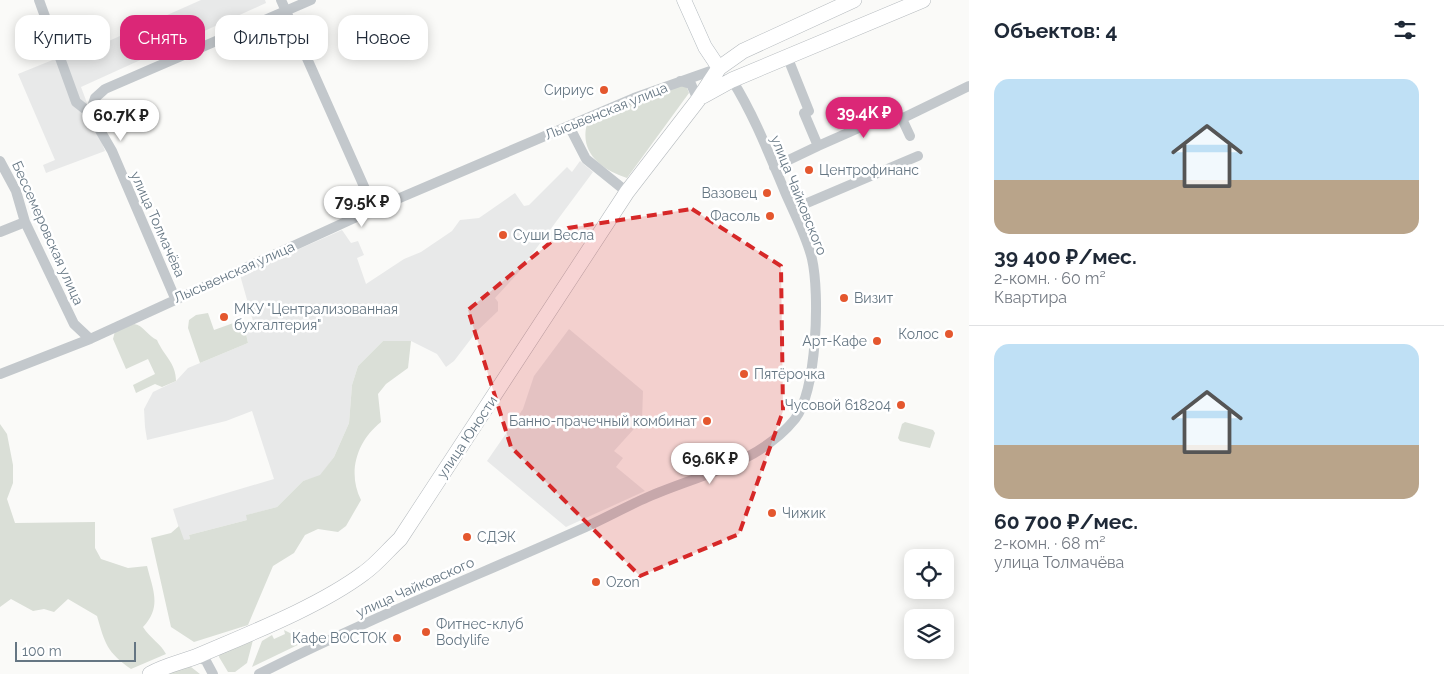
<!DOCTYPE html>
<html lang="ru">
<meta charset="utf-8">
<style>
:root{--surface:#fff;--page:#f6f6f7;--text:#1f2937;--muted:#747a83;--line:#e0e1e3;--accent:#db2777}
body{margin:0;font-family:Raleway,sans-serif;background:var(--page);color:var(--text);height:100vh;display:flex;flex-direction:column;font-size:19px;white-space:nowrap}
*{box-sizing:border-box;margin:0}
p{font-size:16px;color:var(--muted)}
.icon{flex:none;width:28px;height:28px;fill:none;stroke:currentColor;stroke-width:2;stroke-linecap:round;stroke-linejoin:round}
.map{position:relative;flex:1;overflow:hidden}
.side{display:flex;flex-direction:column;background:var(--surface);width:475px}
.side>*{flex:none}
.guide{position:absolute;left:15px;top:15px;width:475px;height:45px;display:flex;gap:10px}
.controls{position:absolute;left:904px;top:549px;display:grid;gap:10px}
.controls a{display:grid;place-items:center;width:50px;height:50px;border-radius:10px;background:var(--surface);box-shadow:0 2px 12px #0003;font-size:25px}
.scale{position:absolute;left:15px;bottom:12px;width:121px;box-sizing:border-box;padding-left:5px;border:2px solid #657683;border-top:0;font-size:14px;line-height:18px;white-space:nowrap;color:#657683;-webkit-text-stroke:4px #fff;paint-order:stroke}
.price{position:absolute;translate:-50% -42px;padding:0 11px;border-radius:18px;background:#fff;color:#222;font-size:16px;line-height:32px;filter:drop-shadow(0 1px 2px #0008)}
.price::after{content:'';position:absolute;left:50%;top:30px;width:15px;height:11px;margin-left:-8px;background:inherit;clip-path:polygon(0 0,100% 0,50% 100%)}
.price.on{background:var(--accent);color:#fff}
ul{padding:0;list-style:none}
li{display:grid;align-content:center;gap:10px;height:265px;padding:0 25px}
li+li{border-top:1px solid var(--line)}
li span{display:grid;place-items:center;height:155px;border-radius:15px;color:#555}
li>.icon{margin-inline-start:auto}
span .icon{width:90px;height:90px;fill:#fffc;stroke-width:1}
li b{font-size:21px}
h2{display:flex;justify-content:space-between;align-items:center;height:60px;padding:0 25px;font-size:21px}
.pill{padding:0 18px;border-radius:15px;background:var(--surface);box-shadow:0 2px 12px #0003;font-size:18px;line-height:45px}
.pill.on{background:var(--accent);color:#fff}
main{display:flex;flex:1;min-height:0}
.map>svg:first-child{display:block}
</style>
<main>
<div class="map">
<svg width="969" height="674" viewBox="0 0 969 674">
<rect width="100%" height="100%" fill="#fafaf8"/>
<!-- built -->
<path fill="#e8e9e9" d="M201 0H265L266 3 81 87 105 151 46 173 43 165 55 160 18 74 55 59 66 60Z
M580 161 593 172 518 273 495 298 498 302V311L477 331 454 361 446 367 437 354 411 341H383L358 366 352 385 349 423 334 457 320 476 303 481 277 507 247 515V520L189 535 190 539 183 541 173 509 274 479 252 411 226 421 147 440 145 427 144 409 153 392 176 381 188 368 248 343 244 324 253 321 240 275 342 230 351 243 358 241 364 255 357 258 366 284 404 259 421 252 452 231 460 220 479 218 515 193 524 206 529 205 567 167 572 172Z
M569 329 643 391 642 420 614 451 623 458 616 467 645 491 566 527 487 461 523 409 534 376Z"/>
<!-- green -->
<path fill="#dadfd7" d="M679 84 686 85 689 93 627 178C602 170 579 153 587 124Z
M208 313 214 330 239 321 244 324 248 343 200 363 188 328 189 320 196 315Z
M134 324C143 325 148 336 157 340 164 356 176 363 176 381L162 387 155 384 136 393 133 385 155 374 148 359 126 369 113 339 115 331Z
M383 341H411L408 368 386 384 378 394 381 422C357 441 347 472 361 500L346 526 338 532 318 529 305 535 294 553 273 566 248 625 194 642 171 627 151 538 171 533 179 526 184 540 190 539 189 535 247 520 246 515 277 507 303 481 320 475 334 457 349 423 352 385 358 366Z
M905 422 933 430 935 433 930 448 900 441 898 438 902 424Z
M0 424 7 434 13 465V483L7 499 15 523 95 522V548L101 559 128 568 147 566C153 590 162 607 143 627 150 638 161 644 166 654L131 669C107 652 105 644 97 616L68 599 54 612 44 609 33 611 11 599 0 607Z
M284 630 306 641 252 667 262 641 272 635 274 639 285 634Z
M253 640 247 663 235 672H228L219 657 220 650Z
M179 666 191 667 200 674H161Z"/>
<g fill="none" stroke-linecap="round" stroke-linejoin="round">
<!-- secondary casing -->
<g stroke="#b3babf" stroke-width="15">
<path id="secondary" d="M684 0 705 47 719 68"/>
</g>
<!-- primary casing -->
<g stroke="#b5babe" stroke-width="16">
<path id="primary" d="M703 96 732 80 923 0
M150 674C166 665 183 662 200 655 251 633 320 606 364 573 377 564 388 550 400 539L627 192 698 100 719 68 743 51 854 0"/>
</g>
<!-- street -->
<path stroke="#c3c8cc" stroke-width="10" d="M39 0 76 102 90 113 112 151 175 298
M281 0 374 209
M680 81 691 84 698 100
M90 113 95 98 105 89 311 0
M901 119 969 86
M569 126 586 159 627 192
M818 146 895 112 903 121 910 136
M0 161 16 191 25 222 74 324 90 339
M774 167 818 146 804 113 809 111 787 56
M793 209 918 156
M0 232 25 222
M0 374 90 339 374 209 634 98 719 68
M197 656 206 661 213 674
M259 674C363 621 472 578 579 530 602 520 625 507 648 497 698 475 759 464 795 419 817 390 820 294 812 259 807 237 794 213 785 192 769 154 754 115 732 80"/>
<!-- secondary -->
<use href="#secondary" stroke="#fff" stroke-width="14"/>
<!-- primary -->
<use href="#primary" stroke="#fff" stroke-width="15"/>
</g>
<!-- marked area -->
<path fill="#d62828" fill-opacity="0.2" stroke="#d62828" stroke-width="4" stroke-dasharray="10 6" stroke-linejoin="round" d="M692 209 781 266 783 411 739 534 640 576 511 447 468 310 568 228Z"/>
<!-- markers -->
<g fill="#e4572e" stroke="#fff" stroke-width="2">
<circle cx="604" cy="90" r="5"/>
<circle cx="809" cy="170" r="5"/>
<circle cx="767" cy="193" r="5"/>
<circle cx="770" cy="216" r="5"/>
<circle cx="503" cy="235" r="5"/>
<circle cx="844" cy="298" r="5"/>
<circle cx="224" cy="317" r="5"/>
<circle cx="949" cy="334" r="5"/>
<circle cx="877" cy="341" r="5"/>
<circle cx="744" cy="374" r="5"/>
<circle cx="901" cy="405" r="5"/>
<circle cx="707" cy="421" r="5"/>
<circle cx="772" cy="513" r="5"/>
<circle cx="467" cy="537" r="5"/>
<circle cx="596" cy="582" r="5"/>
<circle cx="426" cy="632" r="5"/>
<circle cx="397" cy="638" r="5"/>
</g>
<g text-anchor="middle" stroke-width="5" stroke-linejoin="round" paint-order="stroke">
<!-- poi labels -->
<g font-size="14" fill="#657683" stroke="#fff" text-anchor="start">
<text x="594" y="95" text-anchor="end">Сириус</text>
<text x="819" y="175">Центрофинанс</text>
<text x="757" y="198" text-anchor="end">Вазовец</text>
<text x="760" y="221" text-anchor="end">Фасоль</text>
<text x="513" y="240">Суши Весла</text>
<text x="854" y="303">Визит</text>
<text x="234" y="314">МКУ "Централизованная<tspan x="234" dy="16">бухгалтерия"</tspan></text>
<text x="939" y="339" text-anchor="end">Колос</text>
<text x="867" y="346" text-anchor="end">Арт-Кафе</text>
<text x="754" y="379">Пятёрочка</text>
<text x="891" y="410" text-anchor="end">Чусовой 618204</text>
<text x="697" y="426" text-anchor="end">Банно-прачечный комбинат</text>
<text x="782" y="518">Чижик</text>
<text x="477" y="542">СДЭК</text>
<text x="606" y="587">Ozon</text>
<text x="436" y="629">Фитнес-клуб<tspan x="436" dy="16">Bodylife</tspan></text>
<text x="387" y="643" text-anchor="end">Кафе ВОСТОК</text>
</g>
<!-- street labels -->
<g font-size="14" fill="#657683" stroke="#fff">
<text transform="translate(606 111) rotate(-22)" y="5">Лысьвенская улица</text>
<text transform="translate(799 195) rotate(68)" y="5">улица Чайковского</text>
<text transform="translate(158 224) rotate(66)" y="5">улица Толмачёва</text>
<text transform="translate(48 233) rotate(66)" y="5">Бессемеровская улица</text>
<text transform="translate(234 272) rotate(-24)" y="5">Лысьвенская улица</text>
<text transform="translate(467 437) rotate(-56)" y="5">улица Юности</text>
<text transform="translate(415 587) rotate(-24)" y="5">улица Чайковского</text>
</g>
</g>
</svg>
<div class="controls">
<a><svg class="icon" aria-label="locate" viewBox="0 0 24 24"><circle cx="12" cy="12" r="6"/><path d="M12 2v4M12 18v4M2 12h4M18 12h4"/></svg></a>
<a><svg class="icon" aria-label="layers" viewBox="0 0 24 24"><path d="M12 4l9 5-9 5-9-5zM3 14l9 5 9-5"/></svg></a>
</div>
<div class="scale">100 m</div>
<b class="price on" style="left:864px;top:139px">39.4K ₽</b>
<b class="price" style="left:121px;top:142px">60.7K ₽</b>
<b class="price" style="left:362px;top:228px">79.5K ₽</b>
<b class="price" style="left:710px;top:485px">69.6K ₽</b>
<div class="guide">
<a class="pill">Купить</a>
<a class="pill on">Снять</a>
<a class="pill">Фильтры</a>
<a class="pill">Новое</a>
</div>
</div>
<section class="side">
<h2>Объектов: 4<svg class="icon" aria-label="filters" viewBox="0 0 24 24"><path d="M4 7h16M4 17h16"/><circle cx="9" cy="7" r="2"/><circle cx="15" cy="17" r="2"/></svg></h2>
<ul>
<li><span style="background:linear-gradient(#bfe0f5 65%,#b9a48a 0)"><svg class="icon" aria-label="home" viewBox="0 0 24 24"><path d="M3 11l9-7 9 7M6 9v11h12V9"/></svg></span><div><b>39 400 ₽/мес.</b><p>2-комн. · 60 m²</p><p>Квартира</p></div></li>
<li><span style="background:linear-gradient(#bfe0f5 65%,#b9a48a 0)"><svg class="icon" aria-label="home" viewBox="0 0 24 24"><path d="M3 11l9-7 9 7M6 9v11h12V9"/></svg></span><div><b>60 700 ₽/мес.</b><p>2-комн. · 68 m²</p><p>улица Толмачёва</p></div></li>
</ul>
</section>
</main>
